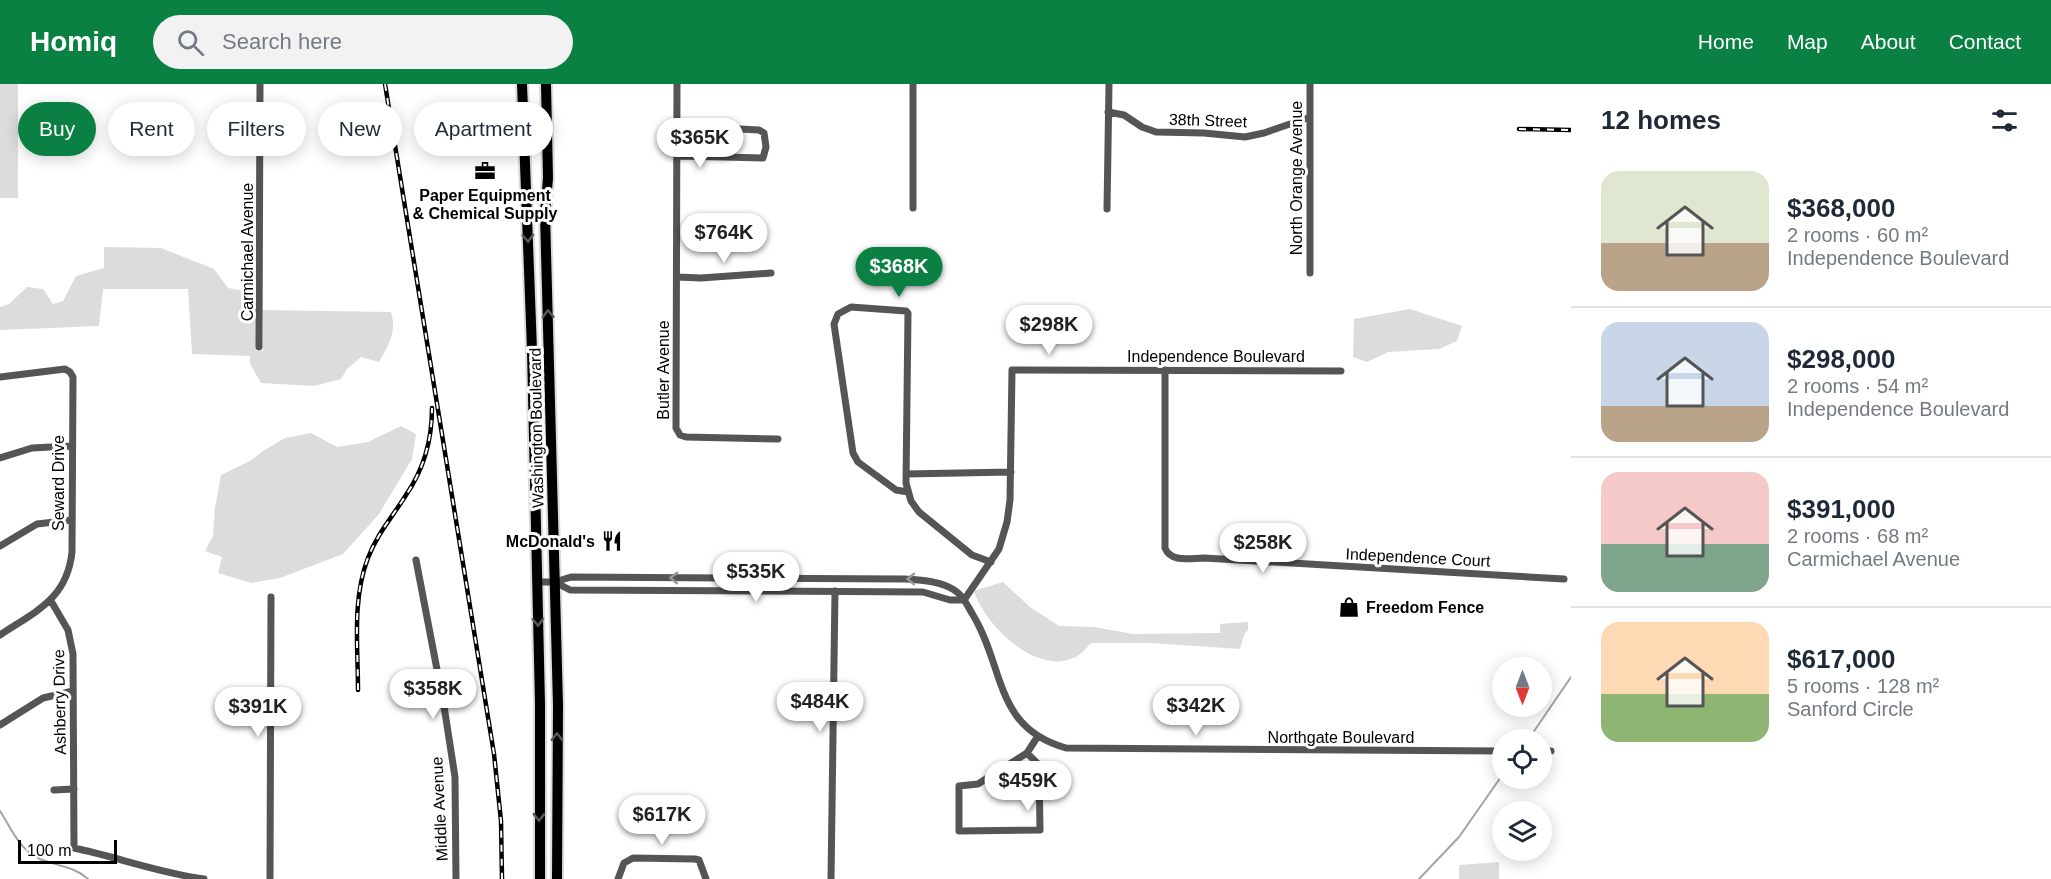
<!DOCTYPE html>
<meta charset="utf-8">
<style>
:root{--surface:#fff;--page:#f2f2f3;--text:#1f2937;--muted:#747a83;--line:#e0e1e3;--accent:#0b8043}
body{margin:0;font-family:Arial,sans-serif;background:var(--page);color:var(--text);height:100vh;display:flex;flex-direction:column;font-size:22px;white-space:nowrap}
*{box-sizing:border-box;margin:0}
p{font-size:20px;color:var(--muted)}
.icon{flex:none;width:33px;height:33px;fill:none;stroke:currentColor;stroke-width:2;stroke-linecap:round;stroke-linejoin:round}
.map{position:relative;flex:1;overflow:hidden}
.panel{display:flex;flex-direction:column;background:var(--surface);width:480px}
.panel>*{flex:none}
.hud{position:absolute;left:18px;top:18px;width:570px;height:54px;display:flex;gap:12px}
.needle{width:39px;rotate:180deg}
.controls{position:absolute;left:1492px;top:573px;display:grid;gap:12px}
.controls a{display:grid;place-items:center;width:60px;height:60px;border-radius:50%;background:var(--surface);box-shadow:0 3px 15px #0003;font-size:30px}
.scale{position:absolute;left:18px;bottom:15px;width:99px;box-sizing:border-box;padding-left:6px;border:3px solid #000;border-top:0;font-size:16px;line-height:21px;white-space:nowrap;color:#000;-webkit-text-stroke:4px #fff;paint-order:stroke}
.price{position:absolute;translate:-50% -51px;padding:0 14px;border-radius:21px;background:#fff;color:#222;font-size:20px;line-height:39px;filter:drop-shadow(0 2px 3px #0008)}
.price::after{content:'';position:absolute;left:50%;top:36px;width:18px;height:14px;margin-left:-9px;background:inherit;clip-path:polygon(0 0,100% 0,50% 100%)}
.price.current{background:var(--accent);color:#fff}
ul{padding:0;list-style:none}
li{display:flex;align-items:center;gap:18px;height:150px;padding:0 30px}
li+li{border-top:2px solid var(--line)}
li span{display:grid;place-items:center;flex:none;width:168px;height:120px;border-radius:18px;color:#555}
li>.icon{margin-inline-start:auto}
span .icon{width:72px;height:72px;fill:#fffc;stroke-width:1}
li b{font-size:26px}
h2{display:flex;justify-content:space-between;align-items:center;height:72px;padding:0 30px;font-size:26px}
.chip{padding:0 21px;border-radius:27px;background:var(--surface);box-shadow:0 3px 15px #0003;font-size:21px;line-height:54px}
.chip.current{background:var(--accent);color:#fff}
header{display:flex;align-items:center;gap:36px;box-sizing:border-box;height:84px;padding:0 30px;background:var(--accent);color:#fff}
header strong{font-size:28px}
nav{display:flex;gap:33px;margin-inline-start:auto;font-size:21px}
.search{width:420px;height:54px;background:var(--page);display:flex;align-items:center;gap:15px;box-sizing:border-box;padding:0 21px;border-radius:33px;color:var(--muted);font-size:22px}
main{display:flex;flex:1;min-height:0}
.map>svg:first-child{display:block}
</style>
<header>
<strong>Homiq</strong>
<div class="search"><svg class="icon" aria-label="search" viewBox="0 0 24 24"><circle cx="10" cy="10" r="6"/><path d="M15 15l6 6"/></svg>Search here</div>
<nav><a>Home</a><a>Map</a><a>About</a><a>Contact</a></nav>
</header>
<main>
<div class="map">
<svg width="1571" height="795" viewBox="0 0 1571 795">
<rect width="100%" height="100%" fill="#fff"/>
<!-- green -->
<path fill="#dcdcdc" d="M0 0H18V114H0Z
M104 163 161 164 214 185 228 204 256 209V267H263V226L391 228C397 247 389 261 379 278L361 273 347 285 341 295 314 302 261 299 250 280V272L192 270 188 205H103L99 242 0 246V223L9 220 27 203 43 205 53 220 63 217 76 192 104 184Z
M1410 225 1462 242 1457 257 1439 265 1388 268 1367 278 1353 273 1354 235Z
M401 342 416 350 412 375 379 430 343 470 280 494 251 499 218 489 222 473 205 467 213 452 215 424 221 391 250 377 263 367 285 354 311 349 337 363 368 358Z
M1003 498 1030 523 1059 542 1094 543 1133 550 1220 549V540L1248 538V546L1244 551 1240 565 1150 559H1091C1086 564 1080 572 1073 574 1035 591 984 540 974 507Z
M1499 778V795H1459V781Z"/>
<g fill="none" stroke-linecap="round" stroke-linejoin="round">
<!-- stream -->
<path stroke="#a3a3a3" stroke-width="2" d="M1528 656 1571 593
M0 727C11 744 20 767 40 775 56 782 74 782 88 795
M1419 795 1459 753 1503 690"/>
<!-- primary casing -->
<g stroke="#dbdbdb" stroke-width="14">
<path id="primary" d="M522 0 532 266 540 620V795
M546 0 548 94 545 130 558 621 557 795"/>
</g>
<!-- minor -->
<path stroke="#555" stroke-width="7" d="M677 0 676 344 680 351 686 353 778 355
M913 0V124
M1108 28 1124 31 1142 43 1156 48 1204 49 1245 53 1264 49 1310 33
M739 45 759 46 764 49 766 63 763 74 724 73 727 49Z
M677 72 724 73
M1107 125 1109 0
M1310 189V0
M677 193 701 194 771 189
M259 263 260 0
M1165 286V464C1171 479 1190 474 1204 474L1564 495
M0 293 65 285 70 288 73 293 72 468C67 515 36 527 0 551
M0 374 32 364 71 362
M906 390 1011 388
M908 408 896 406 858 378 853 369 834 240 838 230 851 223 906 227 908 229 906 399 911 417 919 428 972 471 991 478
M0 462 37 440 72 436
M416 476 444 622 455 693 456 795
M537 498H555L571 493 904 495C922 496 943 497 957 508 964 513 968 523 973 531 1005 584 994 644 1066 664L1503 667
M555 498 570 506 923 508 950 516H964
M964 516 999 465 1007 438 1010 416 1012 286 1341 287
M51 517 68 546 73 570 74 764C117 773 160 789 204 795
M0 641 43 614 73 607
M1542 667H1551
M1027 669 1039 681 1040 746 959 747V702L978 700Z
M1027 669 1038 652
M54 706 74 705
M270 795 271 513
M618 795 624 779 633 774 695 775 699 776 706 795
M831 795 835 507"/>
<!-- primary -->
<use href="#primary" stroke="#000" stroke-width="10"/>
<!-- rail casing -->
<g stroke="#000" stroke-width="4.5">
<path id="rail" d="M385 0 494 670 501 737 502 795
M1519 45 1571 46
M358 606C358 563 352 515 368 474 377 450 393 432 406 411 424 385 432 355 432 324"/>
</g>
<!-- rail -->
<use href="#rail" stroke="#fff" stroke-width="2" stroke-dasharray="7" stroke-linecap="butt"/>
</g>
<!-- one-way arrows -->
<defs><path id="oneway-chevron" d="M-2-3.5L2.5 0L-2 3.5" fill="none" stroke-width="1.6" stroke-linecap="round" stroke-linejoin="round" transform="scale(1.5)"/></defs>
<g stroke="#595959">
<use href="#oneway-chevron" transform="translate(528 154) rotate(88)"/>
<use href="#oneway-chevron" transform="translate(548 230) rotate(-92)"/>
<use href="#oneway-chevron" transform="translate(538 538) rotate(88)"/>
<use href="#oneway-chevron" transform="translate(557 653) rotate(-90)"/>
<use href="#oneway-chevron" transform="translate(539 733) rotate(90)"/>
</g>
<g stroke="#999">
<use href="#oneway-chevron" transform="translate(674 494) rotate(-179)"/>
<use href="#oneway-chevron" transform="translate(911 495) rotate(-179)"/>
</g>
<!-- icons -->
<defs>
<g id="office-bare" transform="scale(1.62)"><path d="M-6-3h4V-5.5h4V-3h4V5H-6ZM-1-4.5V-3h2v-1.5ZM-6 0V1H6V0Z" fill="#000" stroke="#fff" stroke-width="2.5" paint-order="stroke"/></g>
<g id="restaurant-bare" transform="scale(1.62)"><path d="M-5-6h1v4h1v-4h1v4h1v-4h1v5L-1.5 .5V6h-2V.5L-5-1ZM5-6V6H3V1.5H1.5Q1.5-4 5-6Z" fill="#000" stroke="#fff" stroke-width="2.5" paint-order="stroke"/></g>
<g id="shop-bare" transform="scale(1.62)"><path d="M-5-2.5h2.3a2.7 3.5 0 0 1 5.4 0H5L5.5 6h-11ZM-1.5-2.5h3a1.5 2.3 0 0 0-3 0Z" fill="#000" stroke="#fff" stroke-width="2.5" paint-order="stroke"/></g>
</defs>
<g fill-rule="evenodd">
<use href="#office-bare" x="485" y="87"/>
<use href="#restaurant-bare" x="612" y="457"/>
<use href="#shop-bare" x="1349" y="523"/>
</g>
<g text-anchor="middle" stroke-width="6" stroke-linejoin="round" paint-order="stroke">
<!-- street labels -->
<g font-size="16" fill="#000" stroke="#fff">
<text transform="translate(1208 36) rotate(2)" y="6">38th Street</text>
<text transform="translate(1296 94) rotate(-90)" y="6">North Orange Avenue</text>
<text transform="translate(247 168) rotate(-90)" y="6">Carmichael Avenue</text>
<text x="1216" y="278">Independence Boulevard</text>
<text transform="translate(663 286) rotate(-90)" y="6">Butler Avenue</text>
<text transform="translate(536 344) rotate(-91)" y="6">Washington Boulevard</text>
<text transform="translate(58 399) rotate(-90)" y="6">Seward Drive</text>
<text transform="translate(1418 473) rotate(3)" y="6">Independence Court</text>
<text transform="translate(59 618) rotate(-91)" y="6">Ashberry Drive</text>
<text x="1341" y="659">Northgate Boulevard</text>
<text transform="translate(439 725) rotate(-93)" y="6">Middle Avenue</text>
</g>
<!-- poi labels -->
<g font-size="16" font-weight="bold" fill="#000" stroke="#fff">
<text x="485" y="117">Paper Equipment<tspan x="485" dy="18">&amp; Chemical Supply</tspan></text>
<text x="595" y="463" text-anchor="end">McDonald's</text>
<text x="1366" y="529" text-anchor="start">Freedom Fence</text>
</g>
</g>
</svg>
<div class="controls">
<a><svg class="needle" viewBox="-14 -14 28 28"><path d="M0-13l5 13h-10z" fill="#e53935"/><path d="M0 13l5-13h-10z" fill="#747a83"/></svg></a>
<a><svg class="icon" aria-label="locate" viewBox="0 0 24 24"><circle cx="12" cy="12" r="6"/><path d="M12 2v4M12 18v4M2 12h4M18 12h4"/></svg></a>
<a><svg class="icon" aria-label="layers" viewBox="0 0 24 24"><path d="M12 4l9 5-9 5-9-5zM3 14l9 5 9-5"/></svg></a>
</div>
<div class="scale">100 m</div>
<b class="price" style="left:700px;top:85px">$365K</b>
<b class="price" style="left:724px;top:180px">$764K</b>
<b class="price current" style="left:899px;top:214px">$368K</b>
<b class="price" style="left:1049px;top:272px">$298K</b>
<b class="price" style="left:1263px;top:490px">$258K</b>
<b class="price" style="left:756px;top:519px">$535K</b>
<b class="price" style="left:433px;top:636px">$358K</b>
<b class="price" style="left:820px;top:649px">$484K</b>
<b class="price" style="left:1196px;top:653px">$342K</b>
<b class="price" style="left:258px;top:654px">$391K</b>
<b class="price" style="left:1028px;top:728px">$459K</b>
<b class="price" style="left:662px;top:762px">$617K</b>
<div class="hud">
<a class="chip current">Buy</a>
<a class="chip">Rent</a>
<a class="chip">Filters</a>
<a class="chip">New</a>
<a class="chip">Apartment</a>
</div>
</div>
<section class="panel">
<h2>12 homes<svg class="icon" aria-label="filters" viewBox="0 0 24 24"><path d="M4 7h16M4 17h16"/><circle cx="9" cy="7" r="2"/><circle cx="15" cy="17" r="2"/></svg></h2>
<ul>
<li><span style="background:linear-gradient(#dfe7d0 60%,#b9a48a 0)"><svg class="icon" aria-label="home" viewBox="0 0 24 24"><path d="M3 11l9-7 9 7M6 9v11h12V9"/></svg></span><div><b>$368,000</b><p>2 rooms · 60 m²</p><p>Independence Boulevard</p></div></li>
<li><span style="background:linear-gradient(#c9d6e8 70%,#b9a48a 0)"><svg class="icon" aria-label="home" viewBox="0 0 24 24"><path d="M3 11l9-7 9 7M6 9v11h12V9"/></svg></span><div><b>$298,000</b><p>2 rooms · 54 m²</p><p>Independence Boulevard</p></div></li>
<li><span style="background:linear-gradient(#f6c9c9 60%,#7fa58c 0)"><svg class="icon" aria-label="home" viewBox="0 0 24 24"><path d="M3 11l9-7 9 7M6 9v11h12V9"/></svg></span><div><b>$391,000</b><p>2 rooms · 68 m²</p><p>Carmichael Avenue</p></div></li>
<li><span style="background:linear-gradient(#ffd9b3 60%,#8fb573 0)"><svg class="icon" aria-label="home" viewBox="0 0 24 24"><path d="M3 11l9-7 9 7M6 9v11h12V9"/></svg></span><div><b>$617,000</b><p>5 rooms · 128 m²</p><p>Sanford Circle</p></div></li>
</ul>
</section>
</main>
